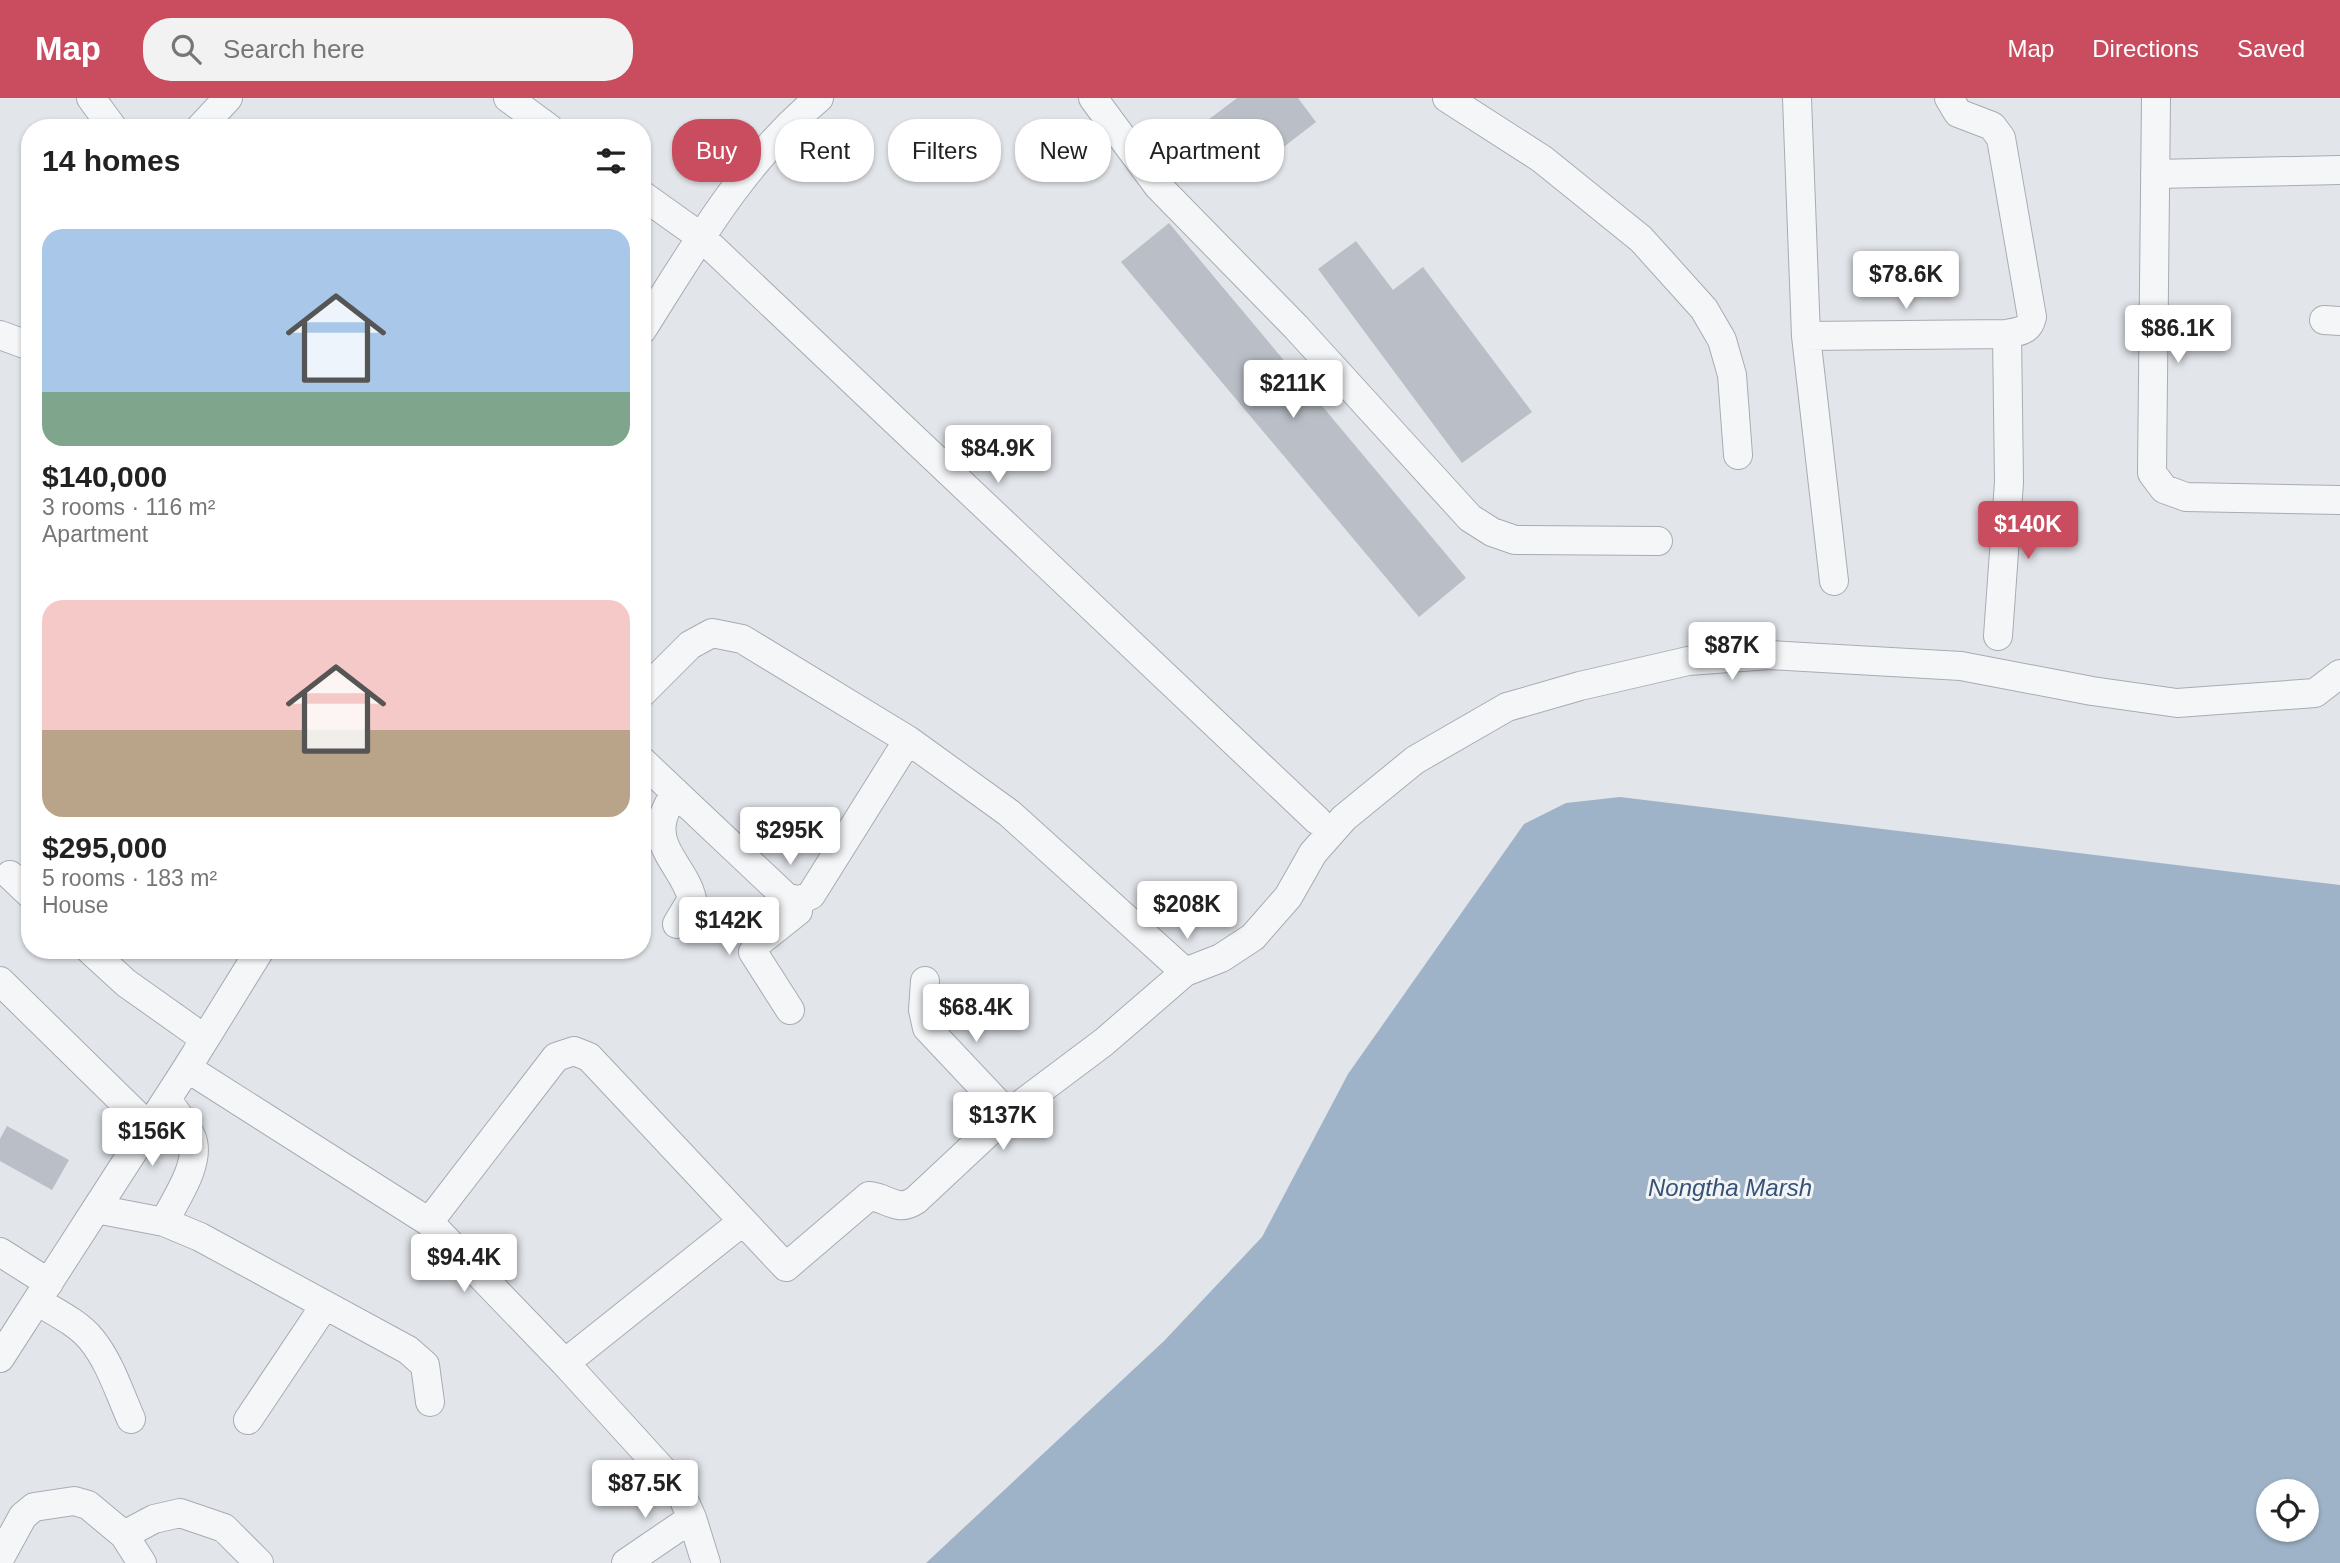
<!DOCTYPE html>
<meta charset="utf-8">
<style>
:root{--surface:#fff;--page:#f2f2f2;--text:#222;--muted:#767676;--accent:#c94d5f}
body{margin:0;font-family:Helvetica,sans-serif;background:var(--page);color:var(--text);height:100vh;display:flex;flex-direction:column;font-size:26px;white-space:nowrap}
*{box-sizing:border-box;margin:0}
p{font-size:23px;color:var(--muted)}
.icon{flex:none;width:38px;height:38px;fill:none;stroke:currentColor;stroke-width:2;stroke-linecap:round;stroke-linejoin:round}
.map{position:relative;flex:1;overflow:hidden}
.side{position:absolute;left:21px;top:21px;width:630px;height:840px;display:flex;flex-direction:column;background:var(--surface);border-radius:28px;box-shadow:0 2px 5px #0004}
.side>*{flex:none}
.guide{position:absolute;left:672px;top:21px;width:665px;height:63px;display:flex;gap:14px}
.controls{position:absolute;left:2256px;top:1381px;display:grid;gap:14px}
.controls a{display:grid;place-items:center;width:63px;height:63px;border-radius:50%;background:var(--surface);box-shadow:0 2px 5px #0004;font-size:35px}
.price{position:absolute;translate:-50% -60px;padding:0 16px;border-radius:7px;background:#fff;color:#222;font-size:23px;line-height:46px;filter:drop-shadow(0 2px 4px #0008)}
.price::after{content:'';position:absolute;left:50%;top:42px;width:21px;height:16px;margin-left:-10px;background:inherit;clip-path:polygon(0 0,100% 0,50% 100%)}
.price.active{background:var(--accent);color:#fff}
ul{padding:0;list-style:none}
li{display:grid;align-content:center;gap:14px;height:371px;padding:0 21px}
li span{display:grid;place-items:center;height:217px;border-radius:21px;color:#555}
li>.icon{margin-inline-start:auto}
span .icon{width:126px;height:126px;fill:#fffc;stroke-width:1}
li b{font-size:30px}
h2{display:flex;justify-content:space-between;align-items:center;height:84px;padding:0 21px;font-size:30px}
.tag{padding:0 24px;border-radius:28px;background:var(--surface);box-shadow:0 2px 5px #0004;font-size:24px;line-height:63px}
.tag.active{background:var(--accent);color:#fff}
header{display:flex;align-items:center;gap:42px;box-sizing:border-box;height:98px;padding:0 35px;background:var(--accent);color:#fff}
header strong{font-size:33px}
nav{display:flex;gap:38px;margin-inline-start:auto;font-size:24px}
.search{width:490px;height:63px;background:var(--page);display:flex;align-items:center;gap:18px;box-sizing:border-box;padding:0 24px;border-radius:28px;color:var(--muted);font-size:26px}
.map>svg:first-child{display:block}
</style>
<header>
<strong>Map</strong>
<div class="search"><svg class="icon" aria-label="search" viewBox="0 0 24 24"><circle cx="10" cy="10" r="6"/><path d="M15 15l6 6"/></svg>Search here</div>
<nav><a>Map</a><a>Directions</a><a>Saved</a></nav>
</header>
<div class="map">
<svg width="2340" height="1465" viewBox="0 0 2340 1465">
<rect width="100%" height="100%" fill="#e2e5ea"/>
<!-- water -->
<path fill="#9fb3c8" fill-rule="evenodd" d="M1620 699 2340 787V1465H926L1164 1243 1262 1139 1348 976 1524 726 1566 705ZM2268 1393H2306V1432H2268Z"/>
<!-- building -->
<path fill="#babfc7" d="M1237 0H1298L1316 24 1241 82 1200 28Z
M1169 125 1466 480 1419 519 1121 164Z
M1356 143 1393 192 1423 169 1532 314 1462 365 1318 171Z
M7 1028 69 1062 52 1092 0 1063V1041Z"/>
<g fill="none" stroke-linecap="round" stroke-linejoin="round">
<!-- minor casing -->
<g stroke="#a7acb4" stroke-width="30">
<path id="minor" d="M91 0 113 30
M508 0 549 30
M1093 0 1158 88 1296 229 1470 420 1492 434 1515 442 1658 443
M1447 0 1542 61 1641 141 1704 211 1722 242 1732 277 1738 357
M1797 0 1806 238 1834 483
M1949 0 1958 15 1992 28 2001 40 2032 219C2029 233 2020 233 2007 236L2009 384 1998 538
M2156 0 2152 375 2164 391 2186 399 2340 402
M200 30 228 0
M2155 76 2340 72
M642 97 701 139 1317 722
M2324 222 2340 223
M642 232C694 150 744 62 819 0
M0 237 30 248
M1806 238 2007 236
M642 595 690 547 712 535 742 541 908 642 1009 715 1185 874
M642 663 785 798 798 803 811 797 908 642
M675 694C671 703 663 714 662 725 657 753 686 773 692 801L677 826
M10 777 30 796
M90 852 126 885 205 941
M0 883 149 1029
M925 883 923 912 927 930 1008 1016
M790 912 753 854 759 844 798 813V803
M187 970 429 1124 565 1265 678 1389 692 1420 706 1465
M96 1111 164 1124 200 1139 408 1252 425 1267 430 1304
M164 1124C175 1102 203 1063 191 1038 185 1025 175 1013 167 1002
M429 1124 556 959 574 953 589 959 786 1169 869 1098C889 1100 897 1115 916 1102L1008 1016 1104 944 1185 874 1221 860 1253 839 1288 799 1313 755 1344 720 1415 662 1507 609 1580 588 1688 563 1769 557 1961 568 2092 593 2177 605 2315 595 2340 576
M0 1154 49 1185
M37 1203C55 1214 78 1225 91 1241 110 1264 119 1294 131 1321
M0 1260 187 970 260 852
M565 1265 742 1124
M248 1322 325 1207
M124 1437 154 1421 180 1415 224 1430 259 1465
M0 1460 23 1418 34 1409 74 1403 88 1407 124 1437 142 1465
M626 1465 692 1420"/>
</g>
<!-- minor -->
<use href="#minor" stroke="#f5f6f8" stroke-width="28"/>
</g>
<g text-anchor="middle" stroke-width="6" stroke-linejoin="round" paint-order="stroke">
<!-- water labels -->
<g font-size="24" font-style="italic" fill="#365274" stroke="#f2f4f7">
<text x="1730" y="1098">Nongtha Marsh</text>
</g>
</g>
</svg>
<div class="controls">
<a><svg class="icon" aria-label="locate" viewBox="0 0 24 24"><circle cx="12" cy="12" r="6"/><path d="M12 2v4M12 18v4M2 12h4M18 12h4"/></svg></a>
</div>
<b class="price" style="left:1906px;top:213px">$78.6K</b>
<b class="price" style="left:2178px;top:267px">$86.1K</b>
<b class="price" style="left:1293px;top:322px">$211K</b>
<b class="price" style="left:998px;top:387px">$84.9K</b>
<b class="price active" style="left:2028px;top:463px">$140K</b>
<b class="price" style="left:1732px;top:584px">$87K</b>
<b class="price" style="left:790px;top:769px">$295K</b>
<b class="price" style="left:1187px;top:843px">$208K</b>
<b class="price" style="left:729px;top:859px">$142K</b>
<b class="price" style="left:976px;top:946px">$68.4K</b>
<b class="price" style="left:1003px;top:1054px">$137K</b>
<b class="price" style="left:152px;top:1070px">$156K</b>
<b class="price" style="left:464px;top:1196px">$94.4K</b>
<b class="price" style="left:645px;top:1422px">$87.5K</b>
<div class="guide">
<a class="tag active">Buy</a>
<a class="tag">Rent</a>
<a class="tag">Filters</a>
<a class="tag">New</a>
<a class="tag">Apartment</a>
</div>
<section class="side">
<h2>14 homes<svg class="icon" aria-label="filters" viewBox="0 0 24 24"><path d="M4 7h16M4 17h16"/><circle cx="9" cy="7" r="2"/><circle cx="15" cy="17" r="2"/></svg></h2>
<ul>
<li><span style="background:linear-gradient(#a9c7e8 75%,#7fa58c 0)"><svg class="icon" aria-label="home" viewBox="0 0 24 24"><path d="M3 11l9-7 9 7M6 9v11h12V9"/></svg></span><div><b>$140,000</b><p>3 rooms · 116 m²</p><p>Apartment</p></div></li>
<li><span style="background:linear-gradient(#f6c9c9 60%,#b9a48a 0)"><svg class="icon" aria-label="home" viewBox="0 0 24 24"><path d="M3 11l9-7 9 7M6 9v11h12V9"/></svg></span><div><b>$295,000</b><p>5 rooms · 183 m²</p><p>House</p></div></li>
</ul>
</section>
</div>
